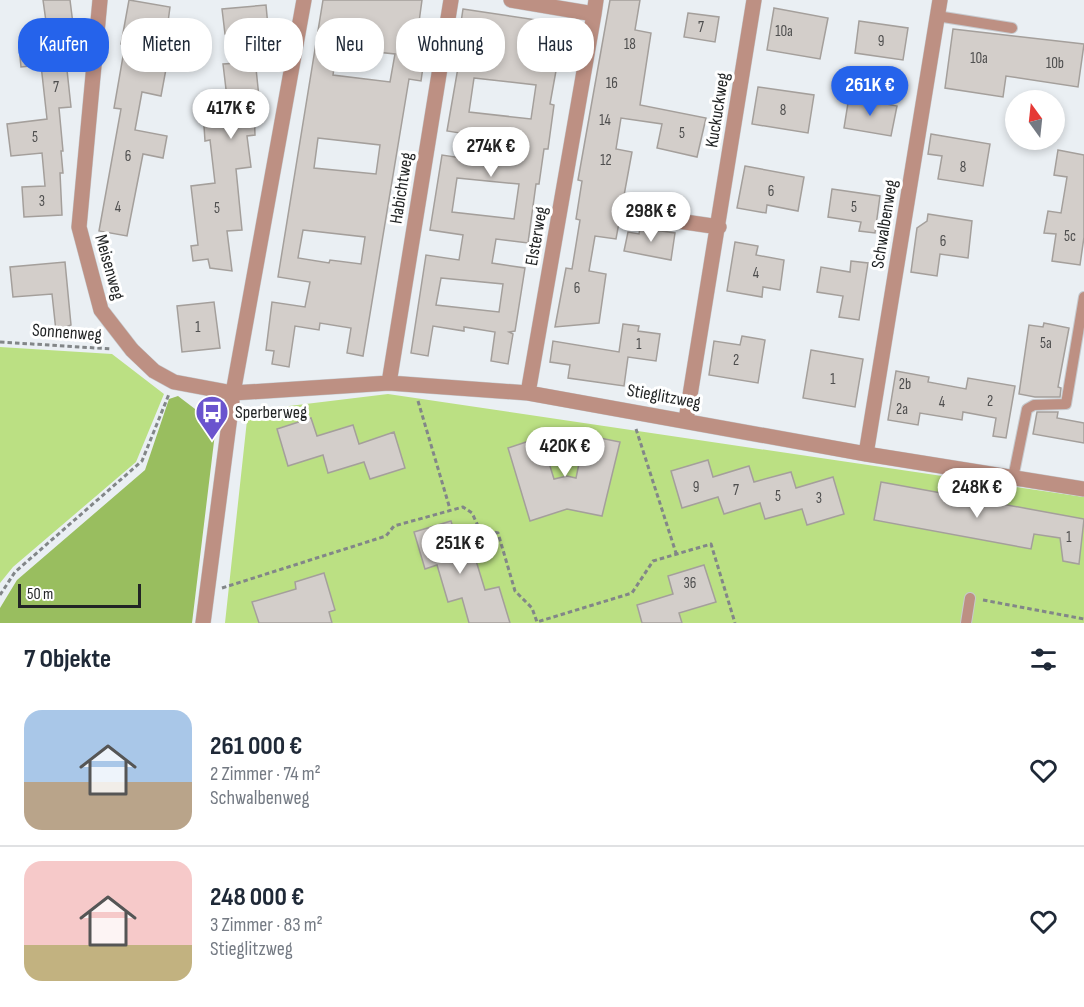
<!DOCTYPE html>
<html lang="de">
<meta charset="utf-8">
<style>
:root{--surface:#fff;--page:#f6f6f7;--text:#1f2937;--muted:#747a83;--line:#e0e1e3;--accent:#2563eb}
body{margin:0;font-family:"Sofia Sans Condensed",sans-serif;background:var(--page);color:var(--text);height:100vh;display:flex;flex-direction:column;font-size:22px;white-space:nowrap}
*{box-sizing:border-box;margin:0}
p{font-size:20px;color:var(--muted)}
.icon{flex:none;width:33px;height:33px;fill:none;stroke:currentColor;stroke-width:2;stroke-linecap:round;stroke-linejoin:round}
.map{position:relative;height:623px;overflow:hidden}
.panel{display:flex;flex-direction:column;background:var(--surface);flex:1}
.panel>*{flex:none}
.banner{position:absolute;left:18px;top:18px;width:600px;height:54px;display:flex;gap:12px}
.needle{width:39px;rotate:345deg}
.controls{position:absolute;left:1005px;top:90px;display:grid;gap:12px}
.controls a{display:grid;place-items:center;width:60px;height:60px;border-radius:50%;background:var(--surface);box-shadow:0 3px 9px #0003;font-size:30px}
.scale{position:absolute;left:18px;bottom:15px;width:123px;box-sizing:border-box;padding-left:6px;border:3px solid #222425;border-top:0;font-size:16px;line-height:21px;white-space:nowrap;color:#222425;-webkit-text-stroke:4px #fff;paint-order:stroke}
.price{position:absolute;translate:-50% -51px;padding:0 14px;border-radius:21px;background:#fff;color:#222;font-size:20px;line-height:39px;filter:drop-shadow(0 2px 3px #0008)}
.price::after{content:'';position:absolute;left:50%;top:36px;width:18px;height:14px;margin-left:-9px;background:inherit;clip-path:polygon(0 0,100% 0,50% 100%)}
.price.active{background:var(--accent);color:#fff}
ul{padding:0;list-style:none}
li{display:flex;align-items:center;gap:18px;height:150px;padding:0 24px}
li+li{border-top:2px solid var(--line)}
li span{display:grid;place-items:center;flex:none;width:168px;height:120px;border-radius:18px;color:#555}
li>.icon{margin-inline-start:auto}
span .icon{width:72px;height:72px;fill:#fffc;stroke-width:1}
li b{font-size:26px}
h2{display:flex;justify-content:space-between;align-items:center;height:72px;padding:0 24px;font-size:26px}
.tag{padding:0 21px;border-radius:24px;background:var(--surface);box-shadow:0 3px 9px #0003;font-size:21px;line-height:54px}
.tag.active{background:var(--accent);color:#fff}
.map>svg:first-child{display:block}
</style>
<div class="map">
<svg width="1084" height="623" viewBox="0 0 1084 623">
<rect width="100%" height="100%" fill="#eaeff3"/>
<!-- green -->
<path fill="#bbe083" d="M0 347 112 354 164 394 136 462 13 567 0 583Z
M388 394 1084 497V623H225L248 411Z"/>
<!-- forest -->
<path fill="#99be5f" d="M178 396 216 425 192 623H0V608L17 580 145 470 169 399Z"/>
<!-- building -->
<path fill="#d3ceca" stroke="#a49f9b" stroke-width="1.5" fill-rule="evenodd" d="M43 0H70L74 32 63 33 71 107 59 108 63 151H61L63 173H60L62 215 24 217 22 187 45 186 42 153 11 156 7 124 47 119 41 65 21 67 19 46 49 43Z
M129 0 170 7 168 22 152 20 144 65 166 69 161 96 142 92 135 130 167 136 163 158 143 154 127 236 99 231 121 109 114 108 125 45 121 44Z
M323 0H422L413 66 423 67 421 81 409 79 363 356 347 353 351 328 320 323 319 330 295 326 289 367 272 364 274 351 266 350 272 302 305 307 310 282 278 277ZM337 48 395 54 390 82 333 75ZM318 138 380 145 376 174 314 168ZM303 230 365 237 361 264 330 260 329 263 298 258Z
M610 0H640L635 30 651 33 640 105 706 118 697 157 657 148 662 124 621 118 616 149 632 152 616 239 595 236 589 271 606 274 599 323 555 327 566 268 572 269 580 220 576 219 582 181 578 180Z
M266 5 270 48 254 49 260 107H254L255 135 247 136 251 167 236 169 242 230 227 231 232 271 210 268 208 259 193 261 191 246 198 245 191 186 215 183 210 140 205 141 204 126 230 123 223 64 238 63 235 33 225 34 222 9Z
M774 8 828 18 820 59 767 50Z
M463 9 577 26 573 45 561 43 550 104 554 105 548 149H544L539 184H536L528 243 496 239 492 263 525 268 515 331 509 332 513 334 508 364 491 361 495 332 464 327V331L433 326 428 356 411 353 426 255 459 260 463 235 430 230 442 155 475 160 479 136 447 131 460 56 491 61 495 35 460 29ZM474 78 536 85 531 119 469 112ZM457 178 519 184 514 219 452 212ZM441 278 503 284 499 312 436 305Z
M688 13 719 17 715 42 684 37Z
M859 21 908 28 903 60 855 53Z
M953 29 1084 44 1078 87 1006 76 1003 97 945 88Z
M758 87 814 95 808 133 752 124Z
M849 97 897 106 891 136 844 128Z
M931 134 990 144 983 186 938 179 942 156 928 154Z
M1058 150 1084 155V237L1080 265 1052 261 1056 234 1044 233 1048 211 1061 213 1067 177 1054 175Z
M745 166 804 177 798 211 767 205 766 213 737 208Z
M832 189 880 196 875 233 859 231 861 222 828 217Z
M928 214 972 221 968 258 940 254 937 276 911 272 917 228 927 221Z
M640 228 675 233 671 260 624 251 628 232 639 234Z
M735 242 758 246 756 255 784 260 780 290 763 287 762 297 727 291Z
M851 261 868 263 859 320 839 317 843 296 817 292 821 267 850 272Z
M65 262 71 325 56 331 52 294 13 297 10 267Z
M214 302 220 348 182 352 177 306Z
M1044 323 1069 328 1058 387 1061 388 1060 397H1035L1019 394 1029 325 1043 327Z
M623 324 639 326 638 331 660 334 656 361 628 357 624 386 568 378 570 365 550 362 553 341 619 352Z
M742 336 765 340 758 383 709 375 714 341 740 345Z
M811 350 863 359 855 407 803 398Z
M896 371 929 377 928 382 966 389 968 378 1015 386 1006 438 993 436 996 418 963 412 962 420 920 413 918 425 888 420Z
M1037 412H1058L1057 418 1084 423V443L1033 434Z
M311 418 317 436 353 425 359 444 394 432 405 468 370 479 364 462 328 473 323 455 288 466 277 429Z
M585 435 620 442 602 516 567 509 530 521 508 448 541 437 554 479 567 476 576 478Z
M708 460 713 477 749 466 754 482 791 472 796 488 833 477 844 514 807 525 802 509 765 519 760 503 724 514 718 497 682 508 671 471Z
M881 482 1084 519 1079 564 1063 561 1060 538 1034 534 1031 549 874 520Z
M451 521 462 558 474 554 485 590 499 587 510 623H469L462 598 448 602 437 565 425 569 414 532Z
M704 565 716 602 679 613 682 623H642L637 605 673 594 668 576Z
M324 573 335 610 329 612 332 623H259L252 602 296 589 295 582Z"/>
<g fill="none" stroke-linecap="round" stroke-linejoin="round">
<!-- service casing -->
<g stroke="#c6cace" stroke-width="12">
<path id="service" d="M937 16 1012 28
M1013 478 1027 409 1034 405 1066 404 1084 297
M966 623 970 598"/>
</g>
<!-- minor casing -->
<g stroke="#c6cace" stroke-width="16">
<path id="minor" d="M100 0 79 227 101 310 132 350 154 371 174 382 233 393 389 383 528 393 866 454 1084 489
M511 0 594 14 596 0
M644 216 719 227
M389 383 451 0
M528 393 594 14
M686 420 754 0
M866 454 940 0
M203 623 233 393 304 0"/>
</g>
<!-- path -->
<path stroke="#828688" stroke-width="3" stroke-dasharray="4.5 3" stroke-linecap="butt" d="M0 342 112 349
M418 401 450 509
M636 429 676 553
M222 588 386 536 394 526 463 507 472 513 479 528 498 533 515 591 532 608 537 622 632 593 653 561 711 544 735 623
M0 595 15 572 142 461 169 394
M983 600 1084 619"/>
<!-- service -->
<use href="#service" stroke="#bd9083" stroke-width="10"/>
<!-- minor -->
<use href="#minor" stroke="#bd9083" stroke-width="15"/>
</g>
<!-- icons -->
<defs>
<g id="bus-pin" transform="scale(1.725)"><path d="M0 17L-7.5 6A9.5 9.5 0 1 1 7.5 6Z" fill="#6a54ce" stroke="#fff"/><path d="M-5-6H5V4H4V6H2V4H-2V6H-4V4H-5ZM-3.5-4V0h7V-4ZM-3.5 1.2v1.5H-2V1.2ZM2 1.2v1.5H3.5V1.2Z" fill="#fff"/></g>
</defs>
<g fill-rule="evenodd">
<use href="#bus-pin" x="212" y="412"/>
</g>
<g text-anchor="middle" stroke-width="6" stroke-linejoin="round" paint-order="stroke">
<!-- number labels -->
<g font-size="15" fill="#4e4e4e">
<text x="701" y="32">7</text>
<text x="784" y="36">10a</text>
<text x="881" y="46">9</text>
<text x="630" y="49">18</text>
<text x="979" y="63">10a</text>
<text x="1055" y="68">10b</text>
<text x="612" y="88">16</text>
<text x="56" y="92">7</text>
<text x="783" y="115">8</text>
<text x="605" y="125">14</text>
<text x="682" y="138">5</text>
<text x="35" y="142">5</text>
<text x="128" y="161">6</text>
<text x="606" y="165">12</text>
<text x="963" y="172">8</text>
<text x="771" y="196">6</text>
<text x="42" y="206">3</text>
<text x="118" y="212">4</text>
<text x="854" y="212">5</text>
<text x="217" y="213">5</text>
<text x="1070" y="241">5c</text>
<text x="943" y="246">6</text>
<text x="756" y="278">4</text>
<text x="577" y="293">6</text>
<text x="198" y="332">1</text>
<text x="1046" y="348">5a</text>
<text x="639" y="349">1</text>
<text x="736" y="365">2</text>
<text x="833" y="384">1</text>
<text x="905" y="389">2b</text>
<text x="990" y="406">2</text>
<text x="942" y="407">4</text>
<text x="902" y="414">2a</text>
<text x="696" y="492">9</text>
<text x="736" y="495">7</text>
<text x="778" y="501">5</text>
<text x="819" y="503">3</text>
<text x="1069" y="542">1</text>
<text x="690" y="588">36</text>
</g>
<!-- street labels -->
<g font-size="18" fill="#222425" stroke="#fff">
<text transform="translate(717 110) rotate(-81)" y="6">Kuckuckweg</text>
<text transform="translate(401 188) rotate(-81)" y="6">Habichtweg</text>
<text transform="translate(884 224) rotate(-81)" y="6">Schwalbenweg</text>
<text transform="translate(536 236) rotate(-80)" y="6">Elsterweg</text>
<text transform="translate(110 267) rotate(74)" y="6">Meisenweg</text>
<text transform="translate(67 332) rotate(4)" y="6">Sonnenweg</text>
<text transform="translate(664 396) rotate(10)" y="6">Stieglitzweg</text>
</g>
<!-- poi labels -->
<g font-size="18" fill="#222425" stroke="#fff" text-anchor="start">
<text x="235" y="418">Sperberweg</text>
</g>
</g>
</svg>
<div class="controls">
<a><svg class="needle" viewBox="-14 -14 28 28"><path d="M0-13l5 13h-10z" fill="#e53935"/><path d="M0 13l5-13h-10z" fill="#747a83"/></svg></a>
</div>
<div class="scale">50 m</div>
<b class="price active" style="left:870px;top:117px">261K €</b>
<b class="price" style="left:231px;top:140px">417K €</b>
<b class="price" style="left:491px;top:178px">274K €</b>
<b class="price" style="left:651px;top:243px">298K €</b>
<b class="price" style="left:565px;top:478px">420K €</b>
<b class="price" style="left:977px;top:519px">248K €</b>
<b class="price" style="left:460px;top:575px">251K €</b>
<div class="banner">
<a class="tag active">Kaufen</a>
<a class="tag">Mieten</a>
<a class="tag">Filter</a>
<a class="tag">Neu</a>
<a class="tag">Wohnung</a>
<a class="tag">Haus</a>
</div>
</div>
<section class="panel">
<h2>7 Objekte<svg class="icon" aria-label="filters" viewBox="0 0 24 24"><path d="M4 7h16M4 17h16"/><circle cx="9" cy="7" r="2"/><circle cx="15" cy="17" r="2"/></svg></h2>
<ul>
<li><span style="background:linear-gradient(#a9c7e8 60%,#b9a48a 0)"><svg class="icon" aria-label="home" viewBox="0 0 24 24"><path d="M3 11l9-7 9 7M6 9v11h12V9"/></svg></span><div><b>261 000 €</b><p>2 Zimmer · 74 m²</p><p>Schwalbenweg</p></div><svg class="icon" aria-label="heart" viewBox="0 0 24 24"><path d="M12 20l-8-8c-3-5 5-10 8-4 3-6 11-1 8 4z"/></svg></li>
<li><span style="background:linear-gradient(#f6c9c9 70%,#c2b280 0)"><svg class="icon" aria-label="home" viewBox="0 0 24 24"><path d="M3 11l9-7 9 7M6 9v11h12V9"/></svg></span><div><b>248 000 €</b><p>3 Zimmer · 83 m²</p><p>Stieglitzweg</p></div><svg class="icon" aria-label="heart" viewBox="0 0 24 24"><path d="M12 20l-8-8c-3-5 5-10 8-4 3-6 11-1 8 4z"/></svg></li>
</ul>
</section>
